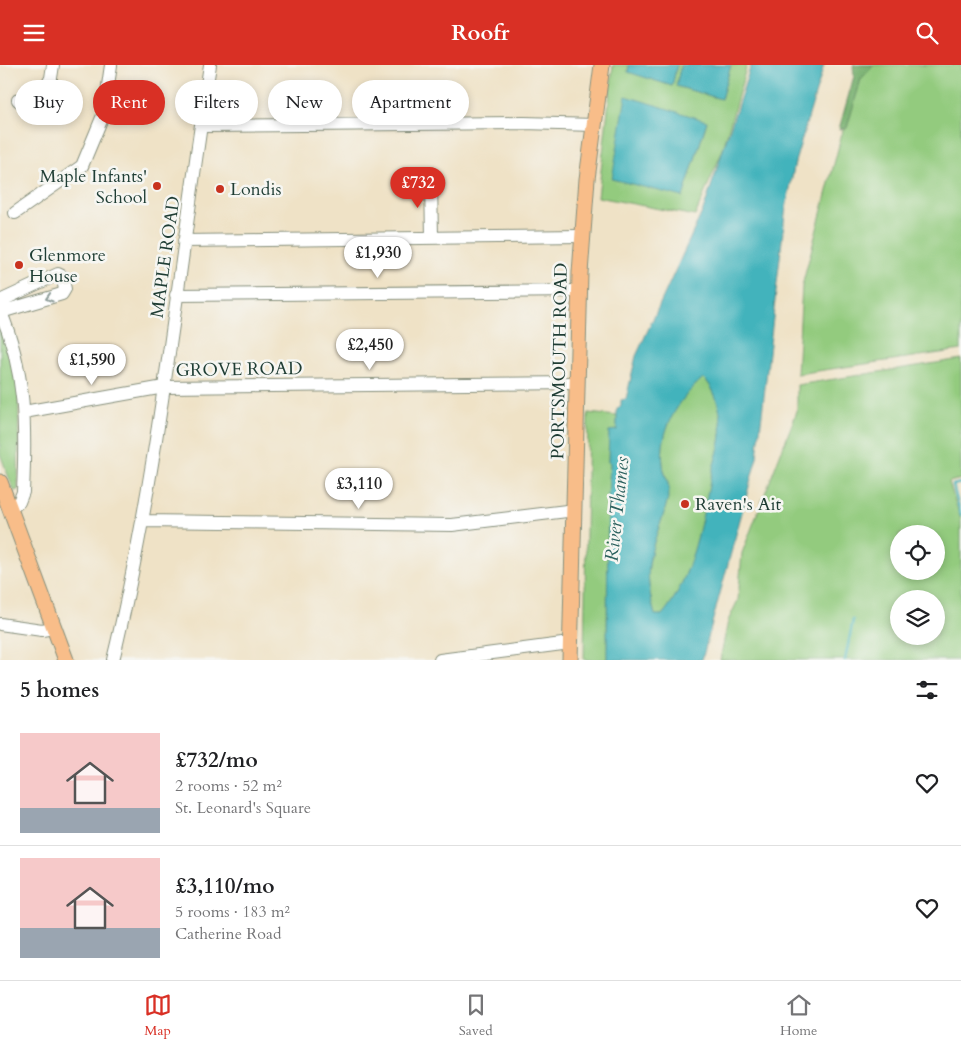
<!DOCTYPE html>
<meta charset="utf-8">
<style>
:root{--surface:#fff;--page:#f2f2f2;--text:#202124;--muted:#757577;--line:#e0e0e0;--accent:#d93025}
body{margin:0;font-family:Cardo,serif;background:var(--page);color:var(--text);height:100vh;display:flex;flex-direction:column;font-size:19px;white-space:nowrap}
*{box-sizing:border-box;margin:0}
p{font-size:16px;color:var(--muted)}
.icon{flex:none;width:28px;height:28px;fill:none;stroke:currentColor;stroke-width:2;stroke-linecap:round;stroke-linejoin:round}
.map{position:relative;height:595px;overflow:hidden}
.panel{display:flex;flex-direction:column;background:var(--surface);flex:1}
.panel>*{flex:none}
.hud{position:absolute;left:15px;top:15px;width:500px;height:45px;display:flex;gap:10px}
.buttons{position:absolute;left:890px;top:460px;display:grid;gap:10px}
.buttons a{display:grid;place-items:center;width:55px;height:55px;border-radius:50%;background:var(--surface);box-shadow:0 2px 8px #0003;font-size:25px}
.price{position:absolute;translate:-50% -42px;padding:0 11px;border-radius:18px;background:#fff;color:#222;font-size:16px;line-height:32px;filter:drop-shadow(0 1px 2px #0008)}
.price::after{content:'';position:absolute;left:50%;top:30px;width:15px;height:11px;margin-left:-8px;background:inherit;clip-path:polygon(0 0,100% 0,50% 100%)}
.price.active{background:var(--accent);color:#fff}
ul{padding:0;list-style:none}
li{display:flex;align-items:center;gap:15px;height:125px;padding:0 20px}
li+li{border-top:1px solid var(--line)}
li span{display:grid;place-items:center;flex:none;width:140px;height:100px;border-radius:0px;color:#555}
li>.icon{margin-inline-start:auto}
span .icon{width:60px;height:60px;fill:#fffc;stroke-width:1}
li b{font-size:21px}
h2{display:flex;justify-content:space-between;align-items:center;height:60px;padding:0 20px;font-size:21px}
.chip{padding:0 18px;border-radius:22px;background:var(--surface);box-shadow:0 2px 8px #0003;font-size:18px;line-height:45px}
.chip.active{background:var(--accent);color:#fff}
header{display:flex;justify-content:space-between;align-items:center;height:65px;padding:0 20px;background:var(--accent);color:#fff;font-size:22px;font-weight:800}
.tab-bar{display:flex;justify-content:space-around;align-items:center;height:70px;border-top:1px solid var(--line);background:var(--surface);font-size:14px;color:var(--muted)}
.tab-bar a{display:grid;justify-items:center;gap:2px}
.tab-bar .active{color:var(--accent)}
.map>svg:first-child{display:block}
</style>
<header><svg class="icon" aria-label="menu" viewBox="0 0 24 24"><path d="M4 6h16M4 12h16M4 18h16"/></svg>Roofr<svg class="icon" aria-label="search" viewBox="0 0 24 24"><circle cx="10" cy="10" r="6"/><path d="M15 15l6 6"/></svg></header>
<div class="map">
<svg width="961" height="595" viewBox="0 0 961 595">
<rect width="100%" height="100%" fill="#f6f6f2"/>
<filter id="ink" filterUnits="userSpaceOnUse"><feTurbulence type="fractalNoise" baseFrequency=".02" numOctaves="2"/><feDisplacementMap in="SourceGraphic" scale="10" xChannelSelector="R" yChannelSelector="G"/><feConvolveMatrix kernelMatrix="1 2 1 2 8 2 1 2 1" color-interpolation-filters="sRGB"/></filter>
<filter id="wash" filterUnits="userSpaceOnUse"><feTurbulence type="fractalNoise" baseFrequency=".0096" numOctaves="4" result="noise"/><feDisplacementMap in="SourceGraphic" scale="20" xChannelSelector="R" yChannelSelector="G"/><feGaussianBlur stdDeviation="1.12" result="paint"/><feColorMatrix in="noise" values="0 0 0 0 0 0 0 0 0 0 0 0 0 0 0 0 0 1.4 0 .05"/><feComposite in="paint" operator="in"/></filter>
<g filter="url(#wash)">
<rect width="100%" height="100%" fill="#efe2c6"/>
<!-- green -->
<path fill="#93cb7e" stroke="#598459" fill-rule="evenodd" d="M613 0H629L628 6 672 21 677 0H681L676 21 721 34 731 0H747L722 87 695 151 598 132ZM707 57 683 131 612 114Z
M860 0H961V285L797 309 802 221Z
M0 260 19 310 18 425 14 426 0 389Z
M961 294V414L949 417 961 455V595H720L728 556 738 535 742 488 797 346V320ZM899 469H936V506H899ZM899 534H936V571H899Z
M703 313C717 324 723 353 721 370 720 382 715 395 712 407 702 452 693 515 662 550H655C650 532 646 513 650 493 654 471 666 449 669 426 669 418 664 408 663 400 659 364 677 336 703 313Z
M588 348 617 351V365L609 366 608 397 610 398 608 433 607 595H584Z"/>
<!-- forest -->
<path fill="#76af6d" stroke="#4a7650" d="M853 0H874L861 14 847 63 839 64 854 11Z"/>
<!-- water -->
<path fill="#43b3bc" stroke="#317878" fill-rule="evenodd" d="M629 0H677L672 21 628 7Z
M681 0H731L721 34 676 21Z
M751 0H824L795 97 785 149 757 392 702 595H607L608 433 610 398 608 397 609 366 617 365V344L621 340V335L626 334 636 291 704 143ZM703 313C717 323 723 353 721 370 720 382 715 395 712 407 702 451 693 515 662 550H655C650 532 646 512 650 493 654 471 666 449 669 426 669 418 664 409 663 400 659 365 677 336 703 313Z
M626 31 707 56 683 132 612 114Z"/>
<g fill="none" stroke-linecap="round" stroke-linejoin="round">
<!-- stream -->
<path stroke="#43b3bc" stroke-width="2.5" d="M961 418 953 420 961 450
M845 595 853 555"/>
</g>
</g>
<g filter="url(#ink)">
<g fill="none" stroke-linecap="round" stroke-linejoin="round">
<!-- minor casing -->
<g stroke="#87907d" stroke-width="14">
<path id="minor" d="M18 35 34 45 51 13 53 0
M202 61 524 58 594 60
M431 115 432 173
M15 148 82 101 104 48 111 0
M184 176 582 171
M176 230 579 226
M0 236 58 209 62 211 65 224 62 229 1 247
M0 245C26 307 26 362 23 427L19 437 10 444
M24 347 164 322 577 318
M142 456 452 460 575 445
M0 559 42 565 53 563
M113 595C160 400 179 198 210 0
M440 595 570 578"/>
</g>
<!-- major casing -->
<g stroke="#87907d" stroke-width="17">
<path id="major" d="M0 417 66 595
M570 595 580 208 587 114 602 0"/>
</g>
<!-- minor -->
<use href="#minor" stroke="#fff" stroke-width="12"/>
<!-- major -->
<use href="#major" stroke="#f8bd89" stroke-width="15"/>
</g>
<!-- one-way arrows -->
<defs><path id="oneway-chevron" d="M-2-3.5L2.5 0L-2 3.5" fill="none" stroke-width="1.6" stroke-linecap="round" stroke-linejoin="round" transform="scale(1.25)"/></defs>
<use stroke="#8f9e9a" href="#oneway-chevron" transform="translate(49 233) rotate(163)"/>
</g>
<!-- markers -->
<g fill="#c8321e" stroke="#f6f6f2" stroke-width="2">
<circle cx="157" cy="121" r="5"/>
<circle cx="220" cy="124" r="5"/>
<circle cx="19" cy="200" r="5"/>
<circle cx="685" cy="439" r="5"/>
</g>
<g text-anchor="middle" stroke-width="5" stroke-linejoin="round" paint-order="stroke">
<!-- poi labels -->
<g font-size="18" fill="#1f3d34" stroke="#f6f6f2" text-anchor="start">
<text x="147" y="117" text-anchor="end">Maple Infants'<tspan x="147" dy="21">School</tspan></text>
<text x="230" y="130">Londis</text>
<text x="29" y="196">Glenmore<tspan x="29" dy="21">House</tspan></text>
<text x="695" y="445">Raven's Ait</text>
</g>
<!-- street labels -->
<g font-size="18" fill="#1f3d34" stroke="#f6f6f2">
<text transform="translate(165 192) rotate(-82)" y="6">MAPLE ROAD</text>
<text transform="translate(559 296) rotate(-89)" y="6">PORTSMOUTH ROAD</text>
<text transform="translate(239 304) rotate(-1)" y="6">GROVE ROAD</text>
</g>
<!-- water labels -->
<g font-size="19" font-style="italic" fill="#2a605d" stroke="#f6f6f2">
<text transform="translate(616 444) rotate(-84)" y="7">River Thames</text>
</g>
</g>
</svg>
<div class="buttons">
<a><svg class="icon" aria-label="locate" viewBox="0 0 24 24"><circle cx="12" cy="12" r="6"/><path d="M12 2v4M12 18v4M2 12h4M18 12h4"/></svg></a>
<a><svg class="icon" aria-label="layers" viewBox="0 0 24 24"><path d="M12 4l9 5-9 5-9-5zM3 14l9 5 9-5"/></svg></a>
</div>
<b class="price active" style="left:418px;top:144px">£732</b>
<b class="price" style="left:378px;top:214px">£1,930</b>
<b class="price" style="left:370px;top:306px">£2,450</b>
<b class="price" style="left:92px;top:321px">£1,590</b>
<b class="price" style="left:359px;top:445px">£3,110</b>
<div class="hud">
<a class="chip">Buy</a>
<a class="chip active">Rent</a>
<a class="chip">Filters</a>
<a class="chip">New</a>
<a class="chip">Apartment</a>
</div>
</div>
<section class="panel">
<h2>5 homes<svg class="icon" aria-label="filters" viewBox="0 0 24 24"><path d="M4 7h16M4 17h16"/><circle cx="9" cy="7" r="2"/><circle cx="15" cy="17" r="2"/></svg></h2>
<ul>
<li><span style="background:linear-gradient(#f6c9c9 75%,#9aa5b1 0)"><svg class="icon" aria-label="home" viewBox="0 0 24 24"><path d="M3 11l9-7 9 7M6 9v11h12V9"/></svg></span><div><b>£732/mo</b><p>2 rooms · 52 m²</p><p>St. Leonard's Square</p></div><svg class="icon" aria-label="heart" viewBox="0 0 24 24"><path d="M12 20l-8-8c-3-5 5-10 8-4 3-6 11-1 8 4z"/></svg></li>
<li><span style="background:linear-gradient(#f6c9c9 70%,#9aa5b1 0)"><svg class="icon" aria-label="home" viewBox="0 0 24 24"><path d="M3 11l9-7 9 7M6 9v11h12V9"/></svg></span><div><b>£3,110/mo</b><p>5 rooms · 183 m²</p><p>Catherine Road</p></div><svg class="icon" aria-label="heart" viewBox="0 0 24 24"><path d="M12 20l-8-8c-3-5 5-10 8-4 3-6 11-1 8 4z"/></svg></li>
</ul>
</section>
<nav class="tab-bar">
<a class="active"><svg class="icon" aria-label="map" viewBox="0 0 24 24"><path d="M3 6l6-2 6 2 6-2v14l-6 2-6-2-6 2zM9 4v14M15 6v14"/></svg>Map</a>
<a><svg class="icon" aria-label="saved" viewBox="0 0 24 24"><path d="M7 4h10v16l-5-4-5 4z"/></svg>Saved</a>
<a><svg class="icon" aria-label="home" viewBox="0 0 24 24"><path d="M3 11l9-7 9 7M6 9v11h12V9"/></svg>Home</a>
</nav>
